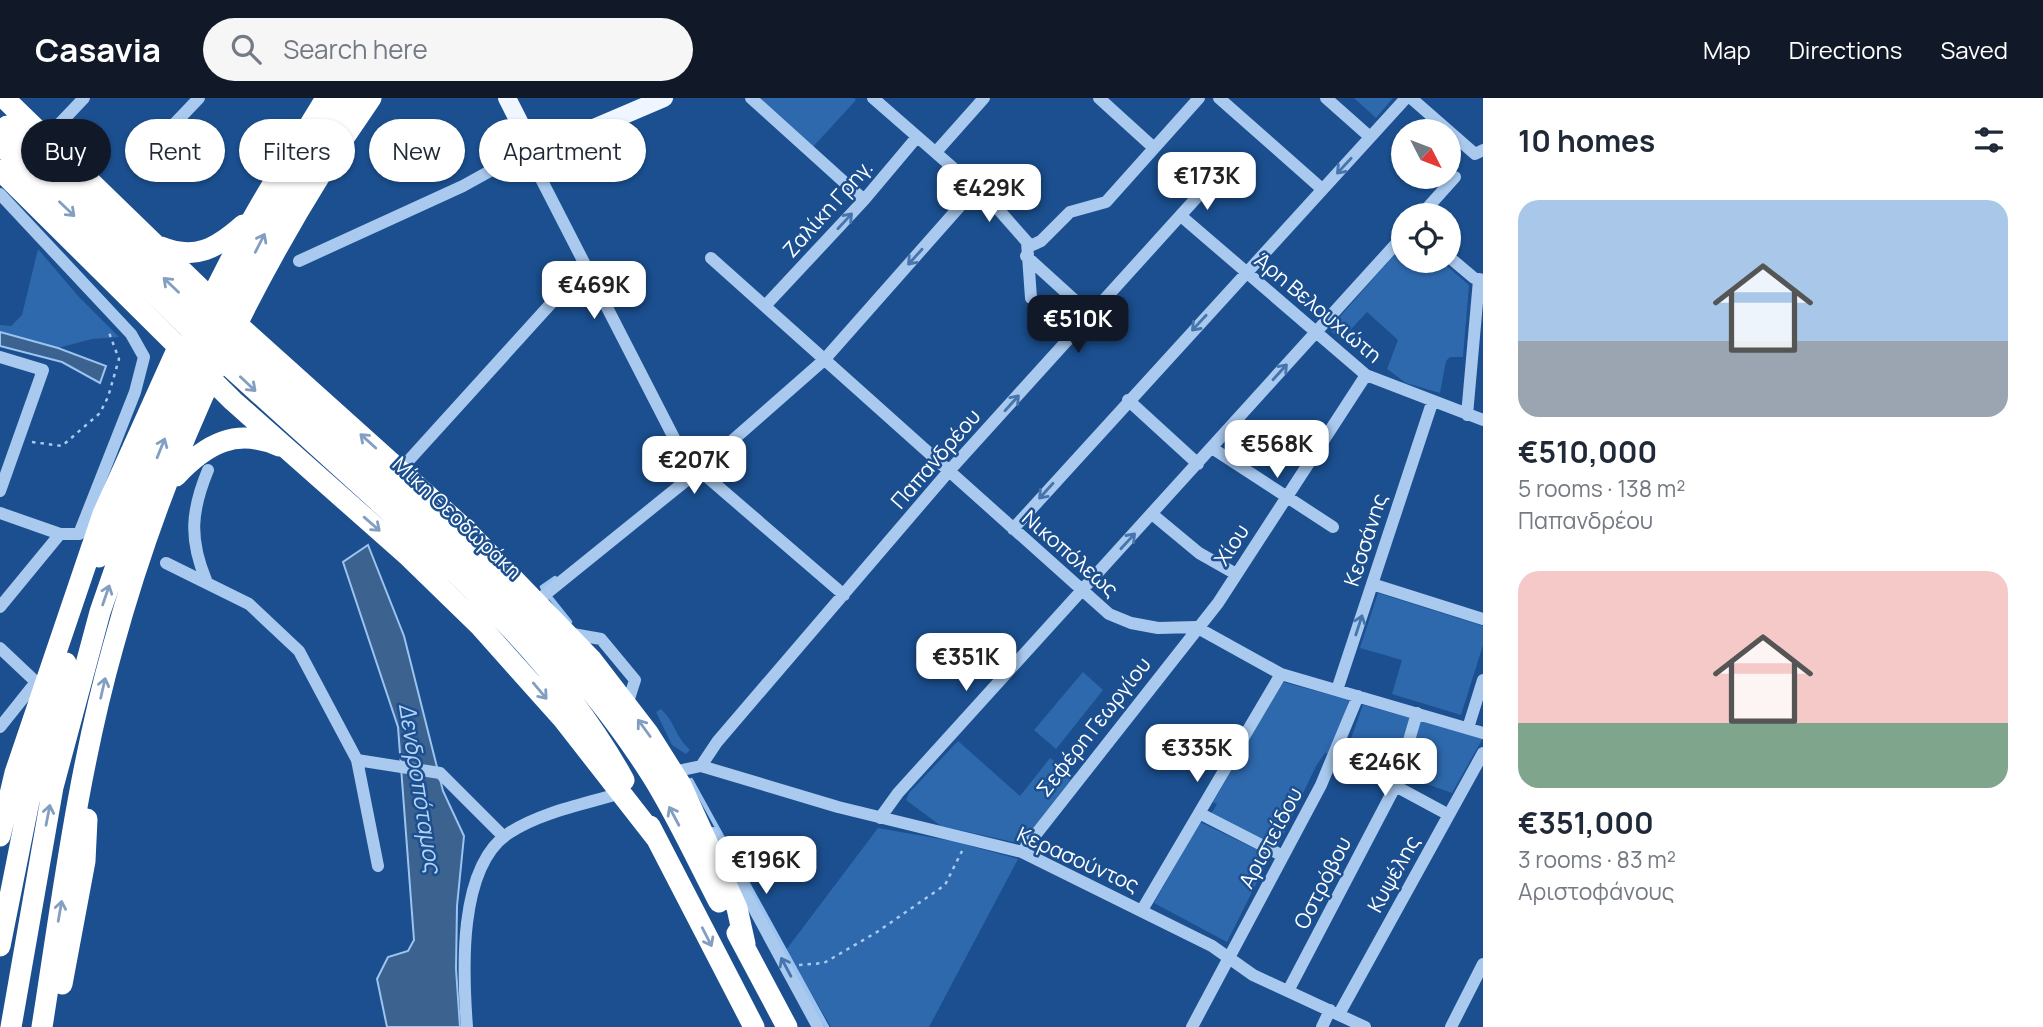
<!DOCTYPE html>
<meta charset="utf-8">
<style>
:root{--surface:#fff;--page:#f6f6f7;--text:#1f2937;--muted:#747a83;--accent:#111827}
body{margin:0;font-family:Manrope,sans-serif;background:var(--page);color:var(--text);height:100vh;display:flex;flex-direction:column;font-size:26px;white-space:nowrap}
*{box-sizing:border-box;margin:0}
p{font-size:23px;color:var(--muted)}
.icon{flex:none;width:38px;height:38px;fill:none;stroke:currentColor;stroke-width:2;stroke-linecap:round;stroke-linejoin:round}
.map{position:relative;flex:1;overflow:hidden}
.panel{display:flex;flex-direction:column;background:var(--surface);width:560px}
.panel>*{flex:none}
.banner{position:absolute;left:21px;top:21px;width:665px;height:63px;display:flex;gap:14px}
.needle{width:46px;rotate:132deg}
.controls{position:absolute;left:1391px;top:21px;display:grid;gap:14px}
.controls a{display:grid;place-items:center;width:70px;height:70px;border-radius:50%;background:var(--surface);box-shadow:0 2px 5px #0004;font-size:35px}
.price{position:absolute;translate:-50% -60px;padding:0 16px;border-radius:14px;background:#fff;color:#222;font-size:23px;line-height:46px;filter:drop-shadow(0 2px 4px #0008)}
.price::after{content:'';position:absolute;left:50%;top:42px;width:21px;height:16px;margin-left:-10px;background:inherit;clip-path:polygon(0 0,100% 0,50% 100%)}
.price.on{background:var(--accent);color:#fff}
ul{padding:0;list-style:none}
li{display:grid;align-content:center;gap:14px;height:371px;padding:0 35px}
li span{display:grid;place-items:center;height:217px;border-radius:21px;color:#555}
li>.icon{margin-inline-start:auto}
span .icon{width:126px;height:126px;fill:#fffc;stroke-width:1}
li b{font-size:30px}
h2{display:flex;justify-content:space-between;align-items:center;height:84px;padding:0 35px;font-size:30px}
.tag{padding:0 24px;border-radius:32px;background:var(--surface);box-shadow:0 2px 5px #0004;font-size:24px;line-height:63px}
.tag.on{background:var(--accent);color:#fff}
header{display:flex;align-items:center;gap:42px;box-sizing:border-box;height:98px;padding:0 35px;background:var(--accent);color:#fff}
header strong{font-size:33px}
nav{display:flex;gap:38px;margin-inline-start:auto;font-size:24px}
.search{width:490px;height:63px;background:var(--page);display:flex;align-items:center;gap:18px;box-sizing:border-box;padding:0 24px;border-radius:38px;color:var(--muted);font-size:26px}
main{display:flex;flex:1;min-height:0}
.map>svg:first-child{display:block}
</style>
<header>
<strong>Casavia</strong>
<div class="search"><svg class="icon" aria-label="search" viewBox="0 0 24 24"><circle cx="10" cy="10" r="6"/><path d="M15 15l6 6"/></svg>Search here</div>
<nav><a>Map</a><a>Directions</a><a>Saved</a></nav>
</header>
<main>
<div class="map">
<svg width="1483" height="929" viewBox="0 0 1483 929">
<rect width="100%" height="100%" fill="#1b4f8f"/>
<!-- green -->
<path fill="#2e69ad" d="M757 0H854L856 2 812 50Z
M1354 0H1393L1376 20Z
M1403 147 1404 163H1441L1469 187 1463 259H1450L1446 263 1440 295 1406 285 1387 271 1398 242 1367 214 1341 242 1329 231Z
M38 151 79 199 119 239 92 241 58 250 0 234V227L11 228 22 217Z
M1378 495 1483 528V547L1461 617 1392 596 1402 562 1360 550Z
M1083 574 1103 592 1056 651 1034 632Z
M1283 584 1349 602 1331 656 1325 655 1316 668 1277 750 1211 716 1217 706 1213 704Z
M1363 607 1411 620 1394 668 1348 649Z
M661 611C677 627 674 637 690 652L686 656 672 647 656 614Z
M1419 621 1483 640 1452 695 1404 678Z
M958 643 1020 698 1050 660 1075 678 1022 746 941 728 906 702 909 695Z
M1200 724 1270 758 1227 844 1154 805Z
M878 730 952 743 1018 761 929 929H831L786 852Z"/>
<!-- water -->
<path fill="#3c6290" stroke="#9cc4f0" stroke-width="2" d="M0 234 58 250 106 268 100 285 62 264 0 248Z
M368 447 404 538 443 693 464 738 457 808 456 871 460 929H387L377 881 388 859 408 853 414 842 398 629 343 464Z"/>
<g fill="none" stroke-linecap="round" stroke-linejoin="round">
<!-- stream -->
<path stroke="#9cc4f0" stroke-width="4.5" d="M558 483 555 480 542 489 570 524
M691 682 827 929"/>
<!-- path -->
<path stroke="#a9c9ee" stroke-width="2.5" stroke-dasharray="3.5 5" stroke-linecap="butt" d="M32 344 62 348 100 315 108 299 119 261 108 232
M799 867 824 865 877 834 945 787 962 753"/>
<!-- minor -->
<path stroke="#a9c9ee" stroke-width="12" d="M751 0 864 102
M873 0 991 103 1027 144 1031 200
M1099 0 1154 50
M1219 0 1322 91
M1326 0 1370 39
M1411 0 1475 56 1483 52
M46 40 84 0
M936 54 984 0
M136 66 199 0
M0 96 131 236 144 259 135 294 79 436H60L0 415
M1421 117 1455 79
M1181 118 1366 277 1483 322
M1028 149 1041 143 1070 114 1106 104 1199 0
M1026 158 1092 218
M1449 159 1474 180 1483 182
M711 160 1109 516 1131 525 1158 530 1196 529 1281 576 1483 635
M299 163 463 88 508 63 535 55 537 73 693 377
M765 208 864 102 917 39
M0 259 43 272 0 393
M1128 302 1198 366
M1467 317 1479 182
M1212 350 1333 429
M400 372 585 168
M699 372 844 497
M1152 416 1199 455 1236 476
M1013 431 1406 0
M166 465 249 506 299 553 357 662 378 768
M206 482C189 441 191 413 208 372
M1372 486 1483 521
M537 503 693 377 824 262 976 90
M0 509 60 436
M567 535 601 541 635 582 627 607
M0 550 36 584 0 629
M1337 592 1432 305
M1468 630 1483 582
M1336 656 1449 717
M357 662 440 675 504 739
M701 668 717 644 949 373 1208 87
M673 674 701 668 838 709 1022 754 1212 848 1253 877 1365 929
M1199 715 1283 758
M880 720 898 695 1404 137
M713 735 818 929
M1022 754 1218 505 1366 277
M1142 812 1281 576
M1288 893 1396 687 1417 615
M1339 916 1483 655
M467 929C463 876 457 769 509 735 541 714 585 706 621 695
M1192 929 1321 687 1358 598
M1322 929 1330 912
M1451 929 1483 866"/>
<!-- major -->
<path stroke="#f0f6ff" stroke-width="18" d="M507 0 535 55 664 0"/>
<!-- highway -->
<path stroke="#fff" stroke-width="21" d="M4 0 238 227 465 431 591 561 648 635 681 687 737 810 745 846
M0 72 233 303 408 458 480 528 563 621 656 740
M161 149C195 163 217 150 243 127
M176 378C206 346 236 329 279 348
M392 391C487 477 583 568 652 678 677 718 697 762 719 804
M379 404C471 487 563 572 624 682
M650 728 754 929
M0 738 15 675 103 416 175 256
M737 835 787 929
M0 848 29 703 66 565
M62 886 85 763 87 721
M11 929 53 689 100 514 135 413
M42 929C62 802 78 673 113 549 166 355 256 165 371 0"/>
<!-- highway-bridge -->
<path stroke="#fff" stroke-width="21" d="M7 28 220 234 392 391
M0 46 218 258 379 404
M135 413 168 332 263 138 287 95 349 0
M99 459C142 348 189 238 246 133 270 87 300 44 326 0"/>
</g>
<!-- one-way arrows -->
<defs><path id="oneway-shaft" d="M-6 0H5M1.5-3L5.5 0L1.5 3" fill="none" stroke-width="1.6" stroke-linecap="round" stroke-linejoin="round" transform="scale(1.75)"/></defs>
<g stroke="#4674ac">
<use href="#oneway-shaft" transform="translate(1344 68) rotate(133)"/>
<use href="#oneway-shaft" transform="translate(845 123) rotate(-47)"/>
<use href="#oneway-shaft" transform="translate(915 159) rotate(132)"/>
<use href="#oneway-shaft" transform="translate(1199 225) rotate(133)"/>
<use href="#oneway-shaft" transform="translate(1280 274) rotate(-48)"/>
<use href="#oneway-shaft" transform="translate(1012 305) rotate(-48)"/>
<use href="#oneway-shaft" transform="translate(1046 393) rotate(132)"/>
<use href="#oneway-shaft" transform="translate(1128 443) rotate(-47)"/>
<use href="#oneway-shaft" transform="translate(1359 527) rotate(-72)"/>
<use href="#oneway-shaft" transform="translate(786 869) rotate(-118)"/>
</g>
<g stroke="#829ec1">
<use href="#oneway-shaft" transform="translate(67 111) rotate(44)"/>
<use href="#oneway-shaft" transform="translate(260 145) rotate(-63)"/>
<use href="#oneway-shaft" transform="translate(171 187) rotate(-136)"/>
<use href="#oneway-shaft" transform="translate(248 286) rotate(43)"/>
<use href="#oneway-shaft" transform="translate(368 343) rotate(-138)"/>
<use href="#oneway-shaft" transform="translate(161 350) rotate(-68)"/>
<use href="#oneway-shaft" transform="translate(372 426) rotate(41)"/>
<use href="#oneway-shaft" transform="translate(106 497) rotate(-71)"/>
<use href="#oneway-shaft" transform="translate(103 590) rotate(-77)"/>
<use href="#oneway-shaft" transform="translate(540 593) rotate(50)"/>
<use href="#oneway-shaft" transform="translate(644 630) rotate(-126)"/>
<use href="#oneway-shaft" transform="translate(48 717) rotate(-79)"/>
<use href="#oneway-shaft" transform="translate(674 718) rotate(-118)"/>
<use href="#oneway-shaft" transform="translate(60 813) rotate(-80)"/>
<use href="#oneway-shaft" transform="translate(707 839) rotate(63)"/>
</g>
<g text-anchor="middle" stroke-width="5" stroke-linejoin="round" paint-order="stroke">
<!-- street labels -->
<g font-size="21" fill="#fff" stroke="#1b4f8f">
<text transform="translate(828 111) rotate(-48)" y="7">Ζαλίκη Γρηγ.</text>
<text transform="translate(1318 210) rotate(40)" y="7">Άρη Βελουχιώτη</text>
<text transform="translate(936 361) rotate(-49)" y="7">Παπανδρέου</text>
<text transform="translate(457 420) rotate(43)" y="7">Μίκη Θεοδωράκη</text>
<text transform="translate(1366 442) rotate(-72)" y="7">Κεσσάνης</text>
<text transform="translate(1232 447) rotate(-57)" y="7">Χίου</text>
<text transform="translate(1070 456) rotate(41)" y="7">Νικοπόλεως</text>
<text transform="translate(1094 629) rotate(-52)" y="7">Σεφέρη Γεωργίου</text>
<text transform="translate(1271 740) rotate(-62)" y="7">Αριστείδου</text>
<text transform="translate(1078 762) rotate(24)" y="7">Κερασούντος</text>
<text transform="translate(1394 776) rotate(-61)" y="7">Κυψέλης</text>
<text transform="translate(1323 785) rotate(-63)" y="7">Οστρόβου</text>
</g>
<!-- water labels -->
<g font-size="23" font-style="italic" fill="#b5d3f5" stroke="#1b4f8f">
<text transform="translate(420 690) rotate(81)" y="8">Δενδροπόταμος</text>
</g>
</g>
</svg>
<div class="controls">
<a><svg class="needle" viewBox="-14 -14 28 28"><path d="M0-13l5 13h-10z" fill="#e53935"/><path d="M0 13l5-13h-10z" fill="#747a83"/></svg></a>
<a><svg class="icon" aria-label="locate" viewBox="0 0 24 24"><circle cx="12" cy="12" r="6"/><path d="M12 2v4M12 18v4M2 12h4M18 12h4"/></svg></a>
</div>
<b class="price" style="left:1207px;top:114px">€173K</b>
<b class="price" style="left:989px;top:126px">€429K</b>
<b class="price" style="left:594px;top:223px">€469K</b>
<b class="price on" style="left:1078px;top:257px">€510K</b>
<b class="price" style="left:1277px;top:382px">€568K</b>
<b class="price" style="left:694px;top:398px">€207K</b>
<b class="price" style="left:966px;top:595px">€351K</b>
<b class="price" style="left:1197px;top:686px">€335K</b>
<b class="price" style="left:1385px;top:700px">€246K</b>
<b class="price" style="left:766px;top:798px">€196K</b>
<div class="banner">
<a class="tag on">Buy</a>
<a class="tag">Rent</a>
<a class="tag">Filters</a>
<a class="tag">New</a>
<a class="tag">Apartment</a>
</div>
</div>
<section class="panel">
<h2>10 homes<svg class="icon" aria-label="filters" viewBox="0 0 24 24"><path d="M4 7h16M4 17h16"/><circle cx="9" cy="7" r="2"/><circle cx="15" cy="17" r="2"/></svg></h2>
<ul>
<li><span style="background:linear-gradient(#a9c7e8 65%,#9aa5b1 0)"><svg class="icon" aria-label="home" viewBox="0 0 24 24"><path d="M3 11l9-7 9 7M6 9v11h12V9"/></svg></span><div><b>€510,000</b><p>5 rooms · 138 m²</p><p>Παπανδρέου</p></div></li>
<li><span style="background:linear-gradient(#f6c9c9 70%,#7fa58c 0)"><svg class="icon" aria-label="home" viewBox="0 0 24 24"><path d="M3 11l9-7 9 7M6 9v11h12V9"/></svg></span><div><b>€351,000</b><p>3 rooms · 83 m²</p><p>Αριστοφάνoυς</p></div></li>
</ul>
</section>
</main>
